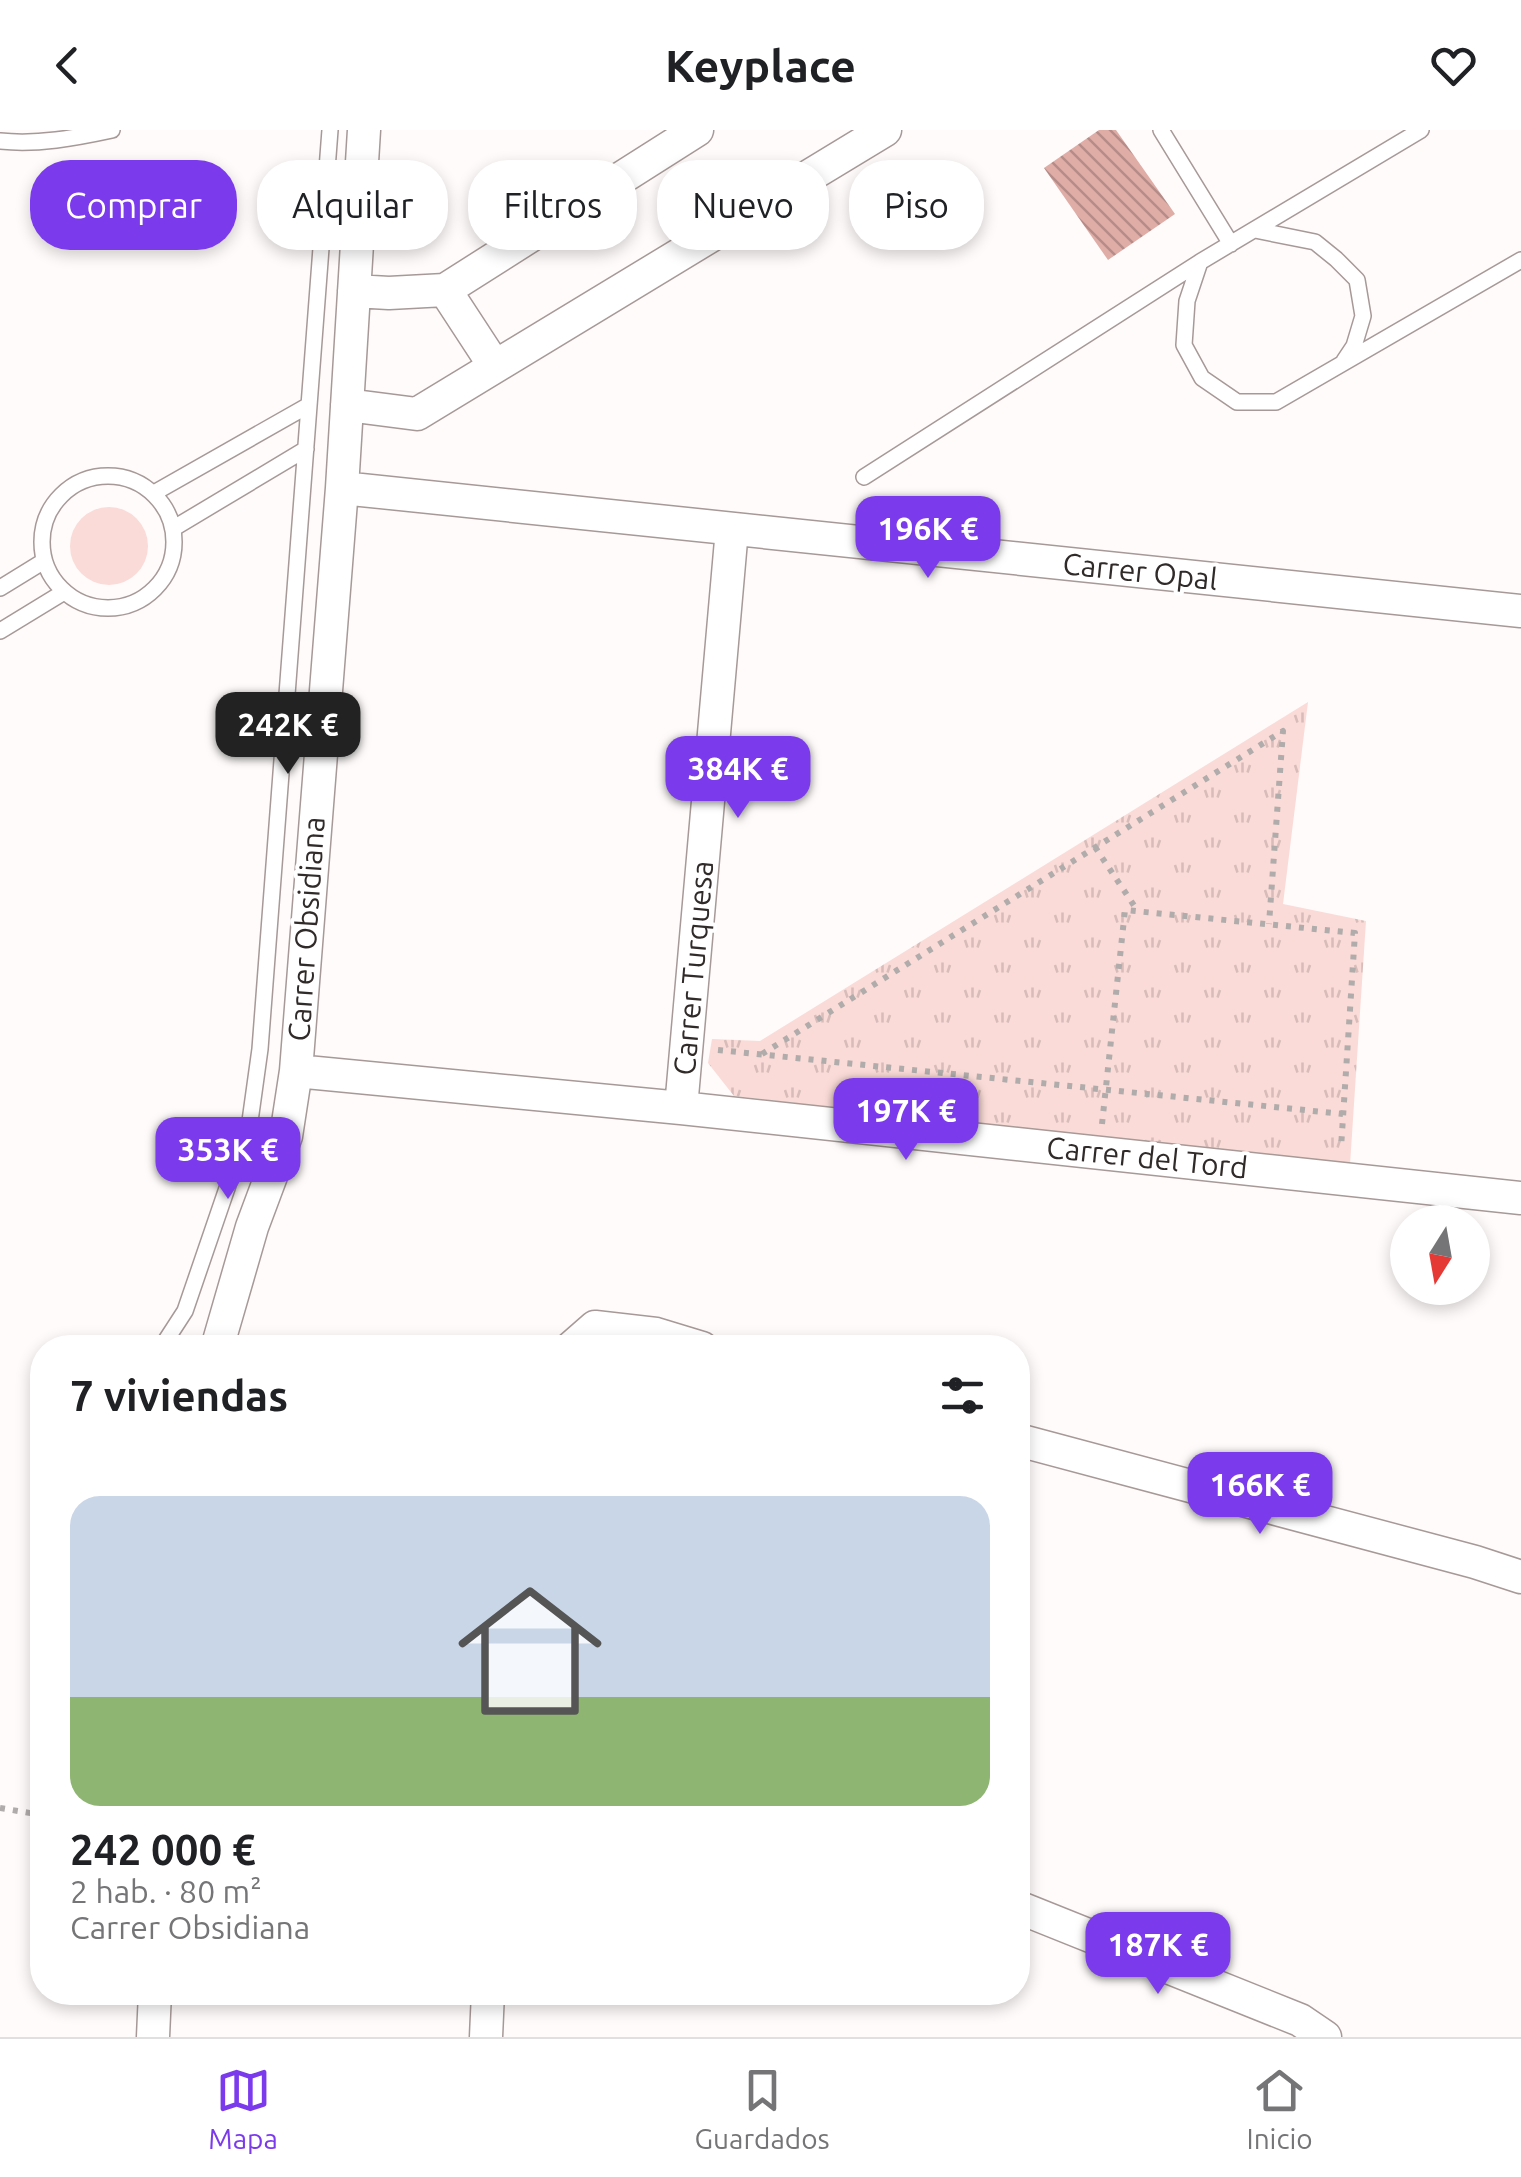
<!DOCTYPE html>
<html lang="es">
<meta charset="utf-8">
<style>
:root{--surface:#fff;--page:#f6f6f6;--text:#202124;--muted:#757577;--line:#e0e0e0;--accent:#7c3aed}
body{margin:0;font-family:Ubuntu,sans-serif;background:var(--page);color:var(--text);height:100vh;display:flex;flex-direction:column;font-size:38px;white-space:nowrap}
*{box-sizing:border-box;margin:0}
p{font-size:32px;color:var(--muted)}
.icon{flex:none;width:55px;height:55px;fill:none;stroke:currentColor;stroke-width:2;stroke-linecap:round;stroke-linejoin:round}
.map{position:relative;flex:1;overflow:hidden}
.side{position:absolute;left:30px;top:1205px;width:1000px;height:670px;display:flex;flex-direction:column;background:var(--surface);border-radius:40px;box-shadow:0 5px 15px #0003}
.side>*{flex:none}
.guide{position:absolute;left:30px;top:30px;width:1000px;height:90px;display:flex;gap:20px}
.needle{width:65px;rotate:191deg}
.controls{position:absolute;left:1390px;top:1075px;display:grid;gap:20px}
.controls a{display:grid;place-items:center;width:100px;height:100px;border-radius:50%;background:var(--surface);box-shadow:0 5px 15px #0003;font-size:50px}
.price{position:absolute;translate:-50% -85px;padding:0 22px;border-radius:20px;background:var(--accent);color:#fff;font-size:32px;line-height:65px;filter:drop-shadow(0 2px 5px #0008)}
.price::after{content:'';position:absolute;left:50%;top:60px;width:30px;height:22px;margin-left:-15px;background:inherit;clip-path:polygon(0 0,100% 0,50% 100%)}
.price.current{background:#222;color:#fff}
ul{padding:0;list-style:none}
li{display:grid;align-content:center;gap:20px;height:530px;padding:0 40px}
li+li{border-top:2px solid var(--line)}
li span{display:grid;place-items:center;height:310px;border-radius:30px;color:#555}
li>.icon{margin-inline-start:auto}
span .icon{width:180px;height:180px;fill:#fffc;stroke-width:1}
li b{font-size:42px}
h2{display:flex;justify-content:space-between;align-items:center;height:120px;padding:0 40px;font-size:42px}
.chip{padding:0 35px;border-radius:40px;background:var(--surface);box-shadow:0 5px 15px #0003;font-size:35px;line-height:90px}
.chip.current{background:var(--accent);color:#fff}
header{display:flex;justify-content:space-between;align-items:center;height:130px;padding:0 40px;background:var(--surface);font-size:45px;font-weight:700}
.tabs{display:flex;justify-content:space-around;align-items:center;height:140px;border-top:2px solid var(--line);background:var(--surface);font-size:28px;color:var(--muted)}
.tabs a{display:grid;justify-items:center;gap:5px}
.tabs .current{color:var(--accent)}
.map>svg:first-child{display:block}
</style>
<header><svg class="icon" aria-label="back" viewBox="0 0 24 24"><path d="M15 5l-7 7 7 7"/></svg>Keyplace<svg class="icon" aria-label="heart" viewBox="0 0 24 24"><path d="M12 20l-8-8c-3-5 5-10 8-4 3-6 11-1 8 4z"/></svg></header>
<div class="map">
<svg width="1521" height="1907" viewBox="0 0 1521 1907">
<defs>
<pattern id="park-tufts" width="24" height="20" patternUnits="userSpaceOnUse" patternTransform="scale(2.5)"><rect width="24" height="20" fill="#fadbd7"/><path d="M3 7l-1-3M5 7V3M7 7l1-3M15 17l-1-3M17 17v-4M19 17l1-3" fill="none" stroke="#d7bcb9"/></pattern>
<pattern id="building-back-hatch" width="6" height="6" patternUnits="userSpaceOnUse" patternTransform="scale(2.5)"><rect width="6" height="6" fill="#dfaca6"/><path d="M-1 5l2 2M0 0l6 6M5-1l2 2" fill="none" stroke="#b58c87"/></pattern>
</defs>
<rect width="100%" height="100%" fill="#fefbfa"/>
<!-- park -->
<path fill="url(#park-tufts)" d="M1308 572 1283 774 1366 791 1350 1035 734 966 708 933 712 909 760 911Z"/>
<!-- garden -->
<path fill="#fadbd7" d="M70 416a39 39 0 1 1 78 0a39 39 0 1 1-78 0Z"/>
<!-- building -->
<path fill="url(#building-back-hatch)" d="M1099 0H1116L1175 84 1108 130 1044 38Z"/>
<g fill="none" stroke-linecap="round" stroke-linejoin="round">
<!-- service casing -->
<g stroke="#a79997" stroke-width="18">
<path id="service" d="M1161 0 1231 114
M1421 0 1200 132 1187 171 1184 215 1202 248 1237 272H1276L1521 130
M0 11C37 15 75 8 112 0
M1255 100 1315 112 1336 129 1357 150 1363 186 1354 216 1344 231
M42 412a66 66 0 1 1 132 0a66 66 0 1 1-132 0Z
M864 347 1200 132
M154 363 309 275
M174 398 306 319
M0 458 44 431
M0 501 64 462
M161 1218 185 1181 250 991 260 919 330 0"/>
</g>
<!-- minor casing -->
<g stroke="#a79997" stroke-width="35">
<path id="minor" d="M445 160 494 235
M354 161 389 163 445 160 697 0
M347 275 417 284 885 0
M342 358 1521 481
M296 941 681 978 1521 1068
M681 978 732 399
M217 1218 252 1097 286 1006 296 941 342 358 364 0
M571 1218 595 1197 656 1204 702 1218
M1018 1310 1475 1432 1521 1447
M1018 1777 1300 1890 1325 1907
M153 1907 155 1862
M486 1907 488 1862"/>
</g>
<!-- path -->
<path stroke="#b0acab" stroke-width="6" stroke-dasharray="5 8" stroke-linecap="butt" d="M1095 717 1137 780
M718 920 1343 984
M762 924 1283 601 1269 794
M1102 994 1125 780 1355 803 1341 1018
M0 1678 42 1685"/>
<!-- service -->
<use href="#service" stroke="#fff" stroke-width="15"/>
<!-- minor -->
<use href="#minor" stroke="#fff" stroke-width="32"/>
</g>
<g text-anchor="middle" stroke-width="8" stroke-linejoin="round" paint-order="stroke">
<!-- street labels -->
<g font-size="30" fill="#302a29" stroke="#fff">
<text transform="translate(1140 442) rotate(6)" y="10">Carrer Opal</text>
<text transform="translate(307 799) rotate(-86)" y="10">Carrer Obsidiana</text>
<text transform="translate(694 838) rotate(-85)" y="10">Carrer Turquesa</text>
<text transform="translate(1147 1028) rotate(6)" y="10">Carrer del Tord</text>
</g>
</g>
</svg>
<div class="controls">
<a><svg class="needle" viewBox="-14 -14 28 28"><path d="M0-13l5 13h-10z" fill="#e53935"/><path d="M0 13l5-13h-10z" fill="#757577"/></svg></a>
</div>
<b class="price" style="left:928px;top:451px">196K €</b>
<b class="price current" style="left:288px;top:647px">242K €</b>
<b class="price" style="left:738px;top:691px">384K €</b>
<b class="price" style="left:906px;top:1033px">197K €</b>
<b class="price" style="left:228px;top:1072px">353K €</b>
<b class="price" style="left:1260px;top:1407px">166K €</b>
<b class="price" style="left:1158px;top:1867px">187K €</b>
<div class="guide">
<a class="chip current">Comprar</a>
<a class="chip">Alquilar</a>
<a class="chip">Filtros</a>
<a class="chip">Nuevo</a>
<a class="chip">Piso</a>
</div>
<section class="side">
<h2>7 viviendas<svg class="icon" aria-label="filters" viewBox="0 0 24 24"><path d="M4 7h16M4 17h16"/><circle cx="9" cy="7" r="2"/><circle cx="15" cy="17" r="2"/></svg></h2>
<ul>
<li><span style="background:linear-gradient(#c9d6e8 65%,#8fb573 0)"><svg class="icon" aria-label="home" viewBox="0 0 24 24"><path d="M3 11l9-7 9 7M6 9v11h12V9"/></svg></span><div><b>242 000 €</b><p>2 hab. · 80 m²</p><p>Carrer Obsidiana</p></div></li>
</ul>
</section>
</div>
<nav class="tabs">
<a class="current"><svg class="icon" aria-label="map" viewBox="0 0 24 24"><path d="M3 6l6-2 6 2 6-2v14l-6 2-6-2-6 2zM9 4v14M15 6v14"/></svg>Mapa</a>
<a><svg class="icon" aria-label="saved" viewBox="0 0 24 24"><path d="M7 4h10v16l-5-4-5 4z"/></svg>Guardados</a>
<a><svg class="icon" aria-label="home" viewBox="0 0 24 24"><path d="M3 11l9-7 9 7M6 9v11h12V9"/></svg>Inicio</a>
</nav>
